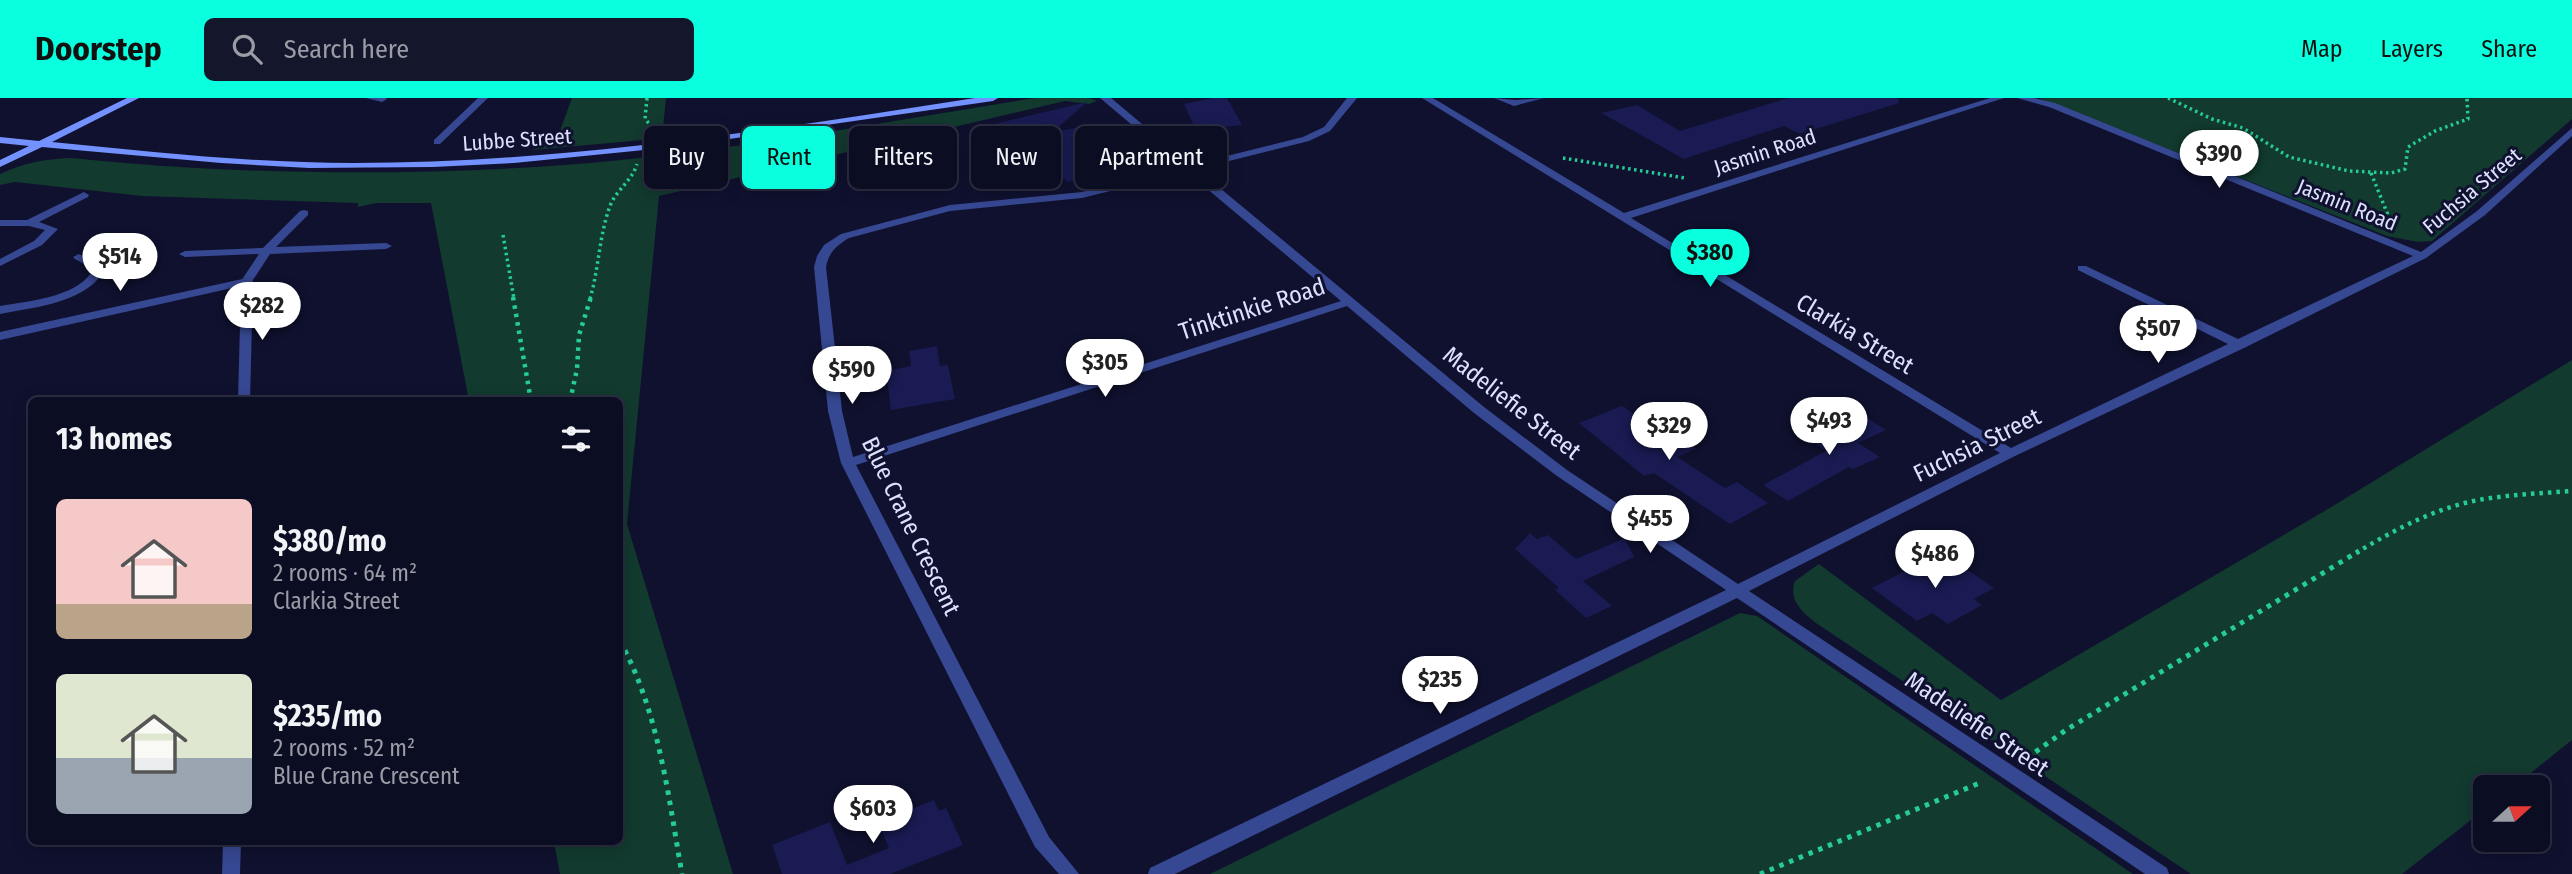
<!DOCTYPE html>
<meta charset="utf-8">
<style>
:root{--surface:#0b0d23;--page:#14162b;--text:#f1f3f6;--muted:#9a9ca6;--line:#2b2d41;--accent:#09ffdd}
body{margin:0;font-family:"Fira Sans Condensed",sans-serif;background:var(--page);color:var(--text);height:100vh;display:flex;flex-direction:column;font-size:26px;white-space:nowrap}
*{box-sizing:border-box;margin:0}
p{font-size:23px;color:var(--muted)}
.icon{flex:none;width:38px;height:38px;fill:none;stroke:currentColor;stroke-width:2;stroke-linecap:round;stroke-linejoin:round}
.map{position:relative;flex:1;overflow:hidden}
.details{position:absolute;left:28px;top:299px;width:595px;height:448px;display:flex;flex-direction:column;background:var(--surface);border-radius:10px;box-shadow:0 4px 18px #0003,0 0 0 2px var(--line)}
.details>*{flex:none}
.top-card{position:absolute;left:644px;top:28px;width:665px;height:63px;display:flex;gap:14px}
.needle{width:46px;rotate:69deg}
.controls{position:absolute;left:2473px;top:677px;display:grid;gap:14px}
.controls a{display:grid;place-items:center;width:77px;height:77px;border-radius:10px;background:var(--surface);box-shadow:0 4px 18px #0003,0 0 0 2px var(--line);font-size:35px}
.price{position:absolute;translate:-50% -60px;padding:0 16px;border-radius:24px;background:#fff;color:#222;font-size:23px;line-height:46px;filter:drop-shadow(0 2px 4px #0008)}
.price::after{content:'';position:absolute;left:50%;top:42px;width:21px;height:16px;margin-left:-10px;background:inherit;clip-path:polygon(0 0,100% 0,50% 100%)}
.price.on{background:var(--accent);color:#111}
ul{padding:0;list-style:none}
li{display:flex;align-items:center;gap:21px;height:175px;padding:0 28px}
li span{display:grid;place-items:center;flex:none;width:196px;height:140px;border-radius:10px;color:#555}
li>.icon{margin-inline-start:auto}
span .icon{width:84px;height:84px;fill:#fffc;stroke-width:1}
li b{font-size:30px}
h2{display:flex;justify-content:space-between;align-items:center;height:84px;padding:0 28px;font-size:30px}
.chip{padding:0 24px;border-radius:10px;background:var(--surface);box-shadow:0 4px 18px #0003,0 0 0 2px var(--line);font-size:24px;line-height:63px}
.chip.on{background:var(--accent);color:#111}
header{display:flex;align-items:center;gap:42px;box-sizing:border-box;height:98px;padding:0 35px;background:var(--accent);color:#111}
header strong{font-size:33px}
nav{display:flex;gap:38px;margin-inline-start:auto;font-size:24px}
.search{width:490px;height:63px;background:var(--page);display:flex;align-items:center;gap:18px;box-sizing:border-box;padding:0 24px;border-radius:10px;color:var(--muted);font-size:26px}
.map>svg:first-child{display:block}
</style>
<header>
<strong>Doorstep</strong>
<div class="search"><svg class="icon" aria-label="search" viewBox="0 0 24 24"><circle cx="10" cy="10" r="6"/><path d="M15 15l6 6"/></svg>Search here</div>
<nav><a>Map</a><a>Layers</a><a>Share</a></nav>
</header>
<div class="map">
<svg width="2572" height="776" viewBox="0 0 2572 776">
<rect width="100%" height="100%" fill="#0f112f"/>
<!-- green -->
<path fill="#123a2f" d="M572 0H666L663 30 687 35V38L532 52 558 38Z
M1035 0H1089L1097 3 1089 6 1065 3 659 98 627 426 733 776H560L554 744H620V303H469L431 105H376L358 109V105L142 98 15 84 0 87V76C23 65 46 61 70 60 225 76 381 78 536 69 703 59 870 26 1035 0Z
M2039 0H2572V21L2432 143 2418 144 2387 138Z
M2572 262V642L2513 689 2485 690V711L2402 776H2191L1816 525C1802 514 1788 502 1795 483L1819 466 2001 602 2323 414Z
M1740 515 1757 518 2133 776H1210Z"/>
<!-- building -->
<path fill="#191b52" d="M1212 0H1227L1242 27 1196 32 1184 6Z
M1788 0H1898L1899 5 1800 36 1784 28 1684 61 1601 15 1637 7 1680 33Z
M1087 4 1051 35 1079 29 1124 68 1067 84 1061 78 1029 86 1006 62 1027 57 994 26Z
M937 248 940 268 948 267 955 301 891 312 886 273 911 268 909 253Z
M1622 308 1660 332 1667 329 1696 351 1677 359 1725 390 1737 384 1768 405 1730 426 1654 375 1644 378 1579 325Z
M1861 316 1886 332 1858 345 1880 359 1853 371 1849 369 1788 403 1763 387 1826 353 1806 339Z
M1530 435 1537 441 1548 437 1576 461 1625 440 1634 459 1583 483 1612 508 1586 520 1555 492 1559 490 1515 451Z
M1942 454 1994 490 1974 501 1982 507 1948 526 1932 515 1917 523 1872 490Z
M934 702 939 713 946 710 963 747 890 776H782L772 747 830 724 847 767 889 750 878 725Z"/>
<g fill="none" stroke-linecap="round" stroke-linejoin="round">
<!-- path-far2 -->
<path stroke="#25cc9a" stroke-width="3.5" stroke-dasharray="2.5 3.5" stroke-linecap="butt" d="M647 0 645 21 654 31
M2168 0 2212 21 2243 30 2289 59 2349 73 2391 75 2405 71 2408 49 2435 33 2468 21 2467 0
M1563 60 1685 80
M2371 75 2392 127
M503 137 514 201
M590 201C599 170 599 138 610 108 616 92 632 83 637 66"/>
<!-- path-far1 -->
<path stroke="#25cc9a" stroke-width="4.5" stroke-dasharray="3.5 5" stroke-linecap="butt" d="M513 199 531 303
M570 303 577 271 579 237 591 199
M2356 455C2397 430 2443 406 2491 400 2518 396 2545 395 2572 393"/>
<!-- path -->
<path stroke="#25cc9a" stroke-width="5" stroke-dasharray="4.5 6" stroke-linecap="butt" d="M620 543C659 614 668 697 682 776
M2027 660 2066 632 2359 453
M1760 776 1982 684"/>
<!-- lane -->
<path fill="#364892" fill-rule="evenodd" d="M478 0H488L440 46H434V42Z
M1494 0 1515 2 1544 0 1514 8Z
M84 94 89 97 88 99 39 124 58 131 42 147 0 168V161L34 143 45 132 29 128H0V122H27Z
M304 112 308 113V117L276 149 386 145 392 148 386 151 270 156 251 185 247 186 241 183 259 156 185 159 179 156 185 153 263 150 300 113Z
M79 156 102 168 103 175C81 206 34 209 0 216V208C28 203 73 200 91 175V170L75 161 73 159Z"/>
<!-- street -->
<path fill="#364892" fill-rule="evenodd" d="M366 0H386L387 1 382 4Z
M1100 0H1111L1191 67 1303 39 1324 29 1347 0H1357L1330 33 1309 43 1197 71 1484 309 1567 372 1738 486 2000 355 1422 0H1433L1624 115 1990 0H2004L1631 120 2011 350 2228 246 2078 172V168H2086L2238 241 2413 158 2049 9 2017 0H2034L2055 5 2421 154 2477 113 2572 30V38L2485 117 2426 160 2244 250 2015 358 1749 493 2167 770 2169 776H2145L1737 500 1175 776H1148L1150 770 1726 492 1557 378 1474 315 1347 208 856 367 1049 739 1079 776H1059L1035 749 841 365 828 313 814 169 817 158 824 147 841 136 950 107 1082 94 1182 69ZM1187 74 1341 203 853 359 842 313 826 169C829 154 836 148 849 140L950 113 1082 100Z
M247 180 253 183 250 303H238L241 188 0 242V234Z
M223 744H241L240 776H222Z"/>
<!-- secondary -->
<path fill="#7492ff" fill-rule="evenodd" d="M127 0H139L52 44C152 54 253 65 354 65 562 65 769 32 975 0H998L993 3 674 49 514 65 433 69 309 70 221 65 42 49 0 69V62L29 48 0 45V39L39 43Z"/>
</g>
<g text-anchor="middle" stroke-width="6" stroke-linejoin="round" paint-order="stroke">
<!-- far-street labels -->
<g font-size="21" fill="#dde1ff" stroke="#0f112f">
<text transform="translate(517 42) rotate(-4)" y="7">Lubbe Street</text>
<text transform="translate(1765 54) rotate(-18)" y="7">Jasmin Road</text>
<text transform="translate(2472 93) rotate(-40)" y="7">Fuchsia Street</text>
<text transform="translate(2347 107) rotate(22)" y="7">Jasmin Road</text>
</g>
<!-- street labels -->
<g font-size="24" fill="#dde1ff" stroke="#0f112f">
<text transform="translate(1252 211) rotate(-18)" y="8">Tinktinkie Road</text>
<text transform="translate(1855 236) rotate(31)" y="8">Clarkia Street</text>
<text transform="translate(1512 305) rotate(38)" y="8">Madeliefie Street</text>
<text transform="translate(1977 347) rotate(-26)" y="8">Fuchsia Street</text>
<text transform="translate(911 428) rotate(64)" y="8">Blue Crane Crescent</text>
<text transform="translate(1977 626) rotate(34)" y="8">Madeliefie Street</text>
</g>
</g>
</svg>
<div class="controls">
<a><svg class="needle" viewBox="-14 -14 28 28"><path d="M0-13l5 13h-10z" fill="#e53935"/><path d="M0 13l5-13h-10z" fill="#9a9ca6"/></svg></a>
</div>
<b class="price" style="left:2219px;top:92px">$390</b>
<b class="price on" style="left:1710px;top:191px">$380</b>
<b class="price" style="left:120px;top:195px">$514</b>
<b class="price" style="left:262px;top:244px">$282</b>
<b class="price" style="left:2158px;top:267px">$507</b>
<b class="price" style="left:1105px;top:301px">$305</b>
<b class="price" style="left:852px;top:308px">$590</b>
<b class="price" style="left:1829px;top:359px">$493</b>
<b class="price" style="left:1669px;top:364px">$329</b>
<b class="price" style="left:1650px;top:457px">$455</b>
<b class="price" style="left:1935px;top:492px">$486</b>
<b class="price" style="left:1440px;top:618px">$235</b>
<b class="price" style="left:873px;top:747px">$603</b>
<div class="top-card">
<a class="chip">Buy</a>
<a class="chip on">Rent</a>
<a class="chip">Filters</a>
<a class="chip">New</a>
<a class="chip">Apartment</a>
</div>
<section class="details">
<h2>13 homes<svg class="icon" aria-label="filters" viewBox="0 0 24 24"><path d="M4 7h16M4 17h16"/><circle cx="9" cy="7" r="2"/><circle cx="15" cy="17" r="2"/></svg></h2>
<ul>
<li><span style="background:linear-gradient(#f6c9c9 75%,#b9a48a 0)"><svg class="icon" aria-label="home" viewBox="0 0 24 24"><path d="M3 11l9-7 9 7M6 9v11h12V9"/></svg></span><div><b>$380/mo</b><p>2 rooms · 64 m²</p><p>Clarkia Street</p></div></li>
<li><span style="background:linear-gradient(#dfe7d0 60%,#9aa5b1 0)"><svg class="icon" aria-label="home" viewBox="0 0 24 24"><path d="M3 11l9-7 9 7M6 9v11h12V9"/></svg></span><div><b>$235/mo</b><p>2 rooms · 52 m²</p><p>Blue Crane Crescent</p></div></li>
</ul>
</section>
</div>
